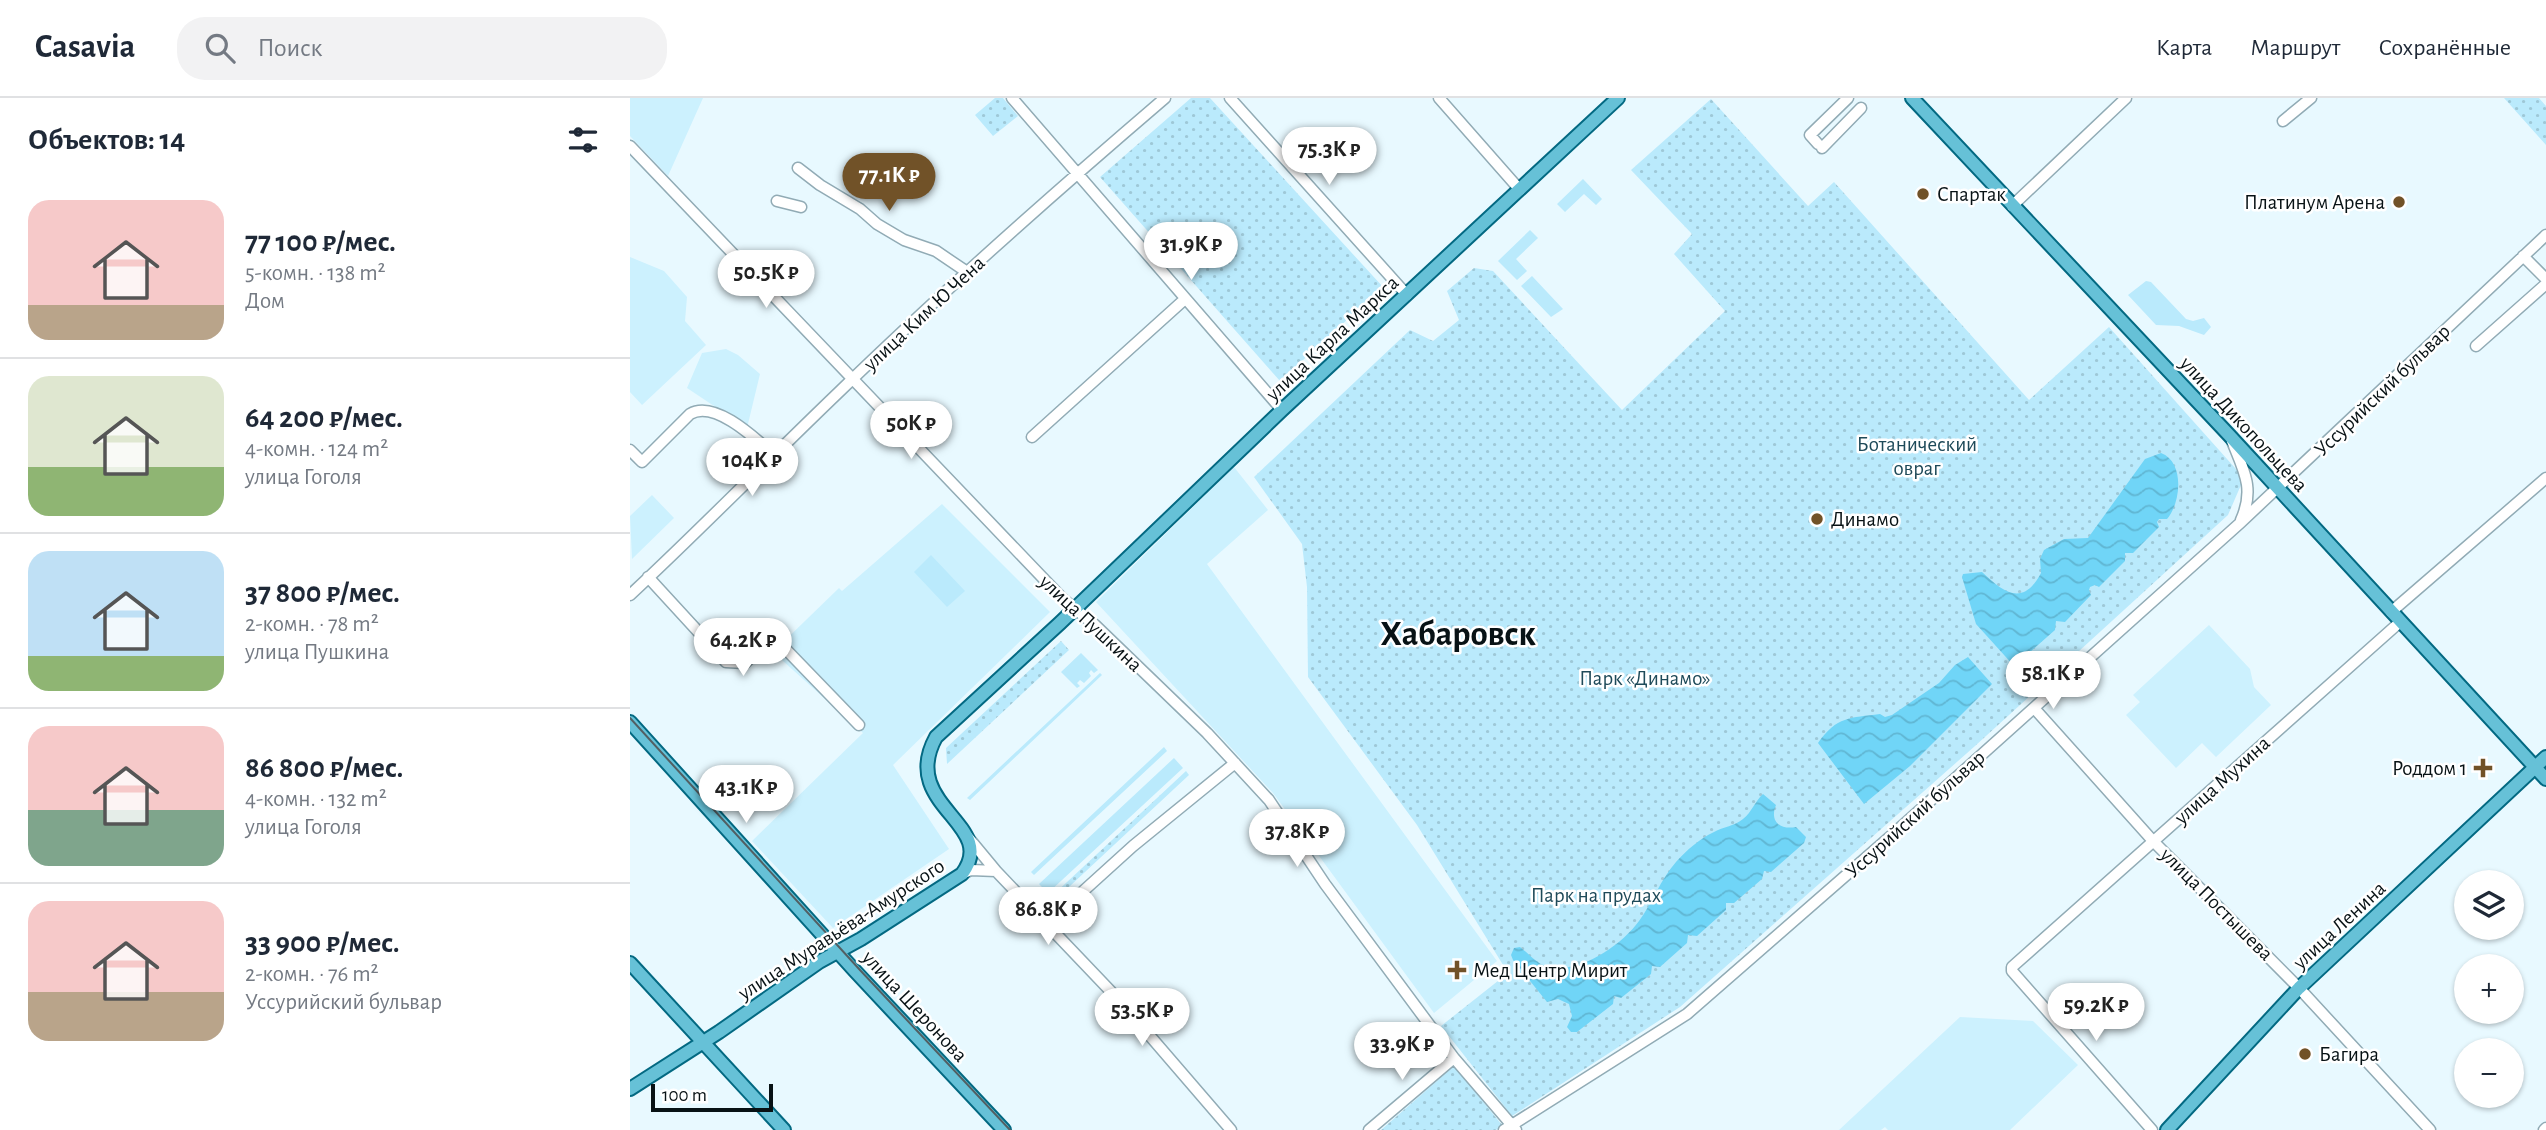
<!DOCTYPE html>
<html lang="ru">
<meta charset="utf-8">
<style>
:root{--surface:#fff;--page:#f2f2f3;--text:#1f2937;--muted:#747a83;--line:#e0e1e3;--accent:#715228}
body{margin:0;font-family:"Alegreya Sans",sans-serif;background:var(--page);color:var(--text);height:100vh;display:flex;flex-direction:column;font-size:26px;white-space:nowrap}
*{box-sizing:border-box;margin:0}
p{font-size:23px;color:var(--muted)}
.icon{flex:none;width:38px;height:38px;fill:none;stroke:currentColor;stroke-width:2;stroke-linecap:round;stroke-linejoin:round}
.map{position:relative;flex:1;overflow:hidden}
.details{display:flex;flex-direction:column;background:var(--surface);width:630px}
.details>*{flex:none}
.tools{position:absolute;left:1824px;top:772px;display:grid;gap:14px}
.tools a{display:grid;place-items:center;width:70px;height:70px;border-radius:50%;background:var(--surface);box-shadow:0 2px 5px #0004;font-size:35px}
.scale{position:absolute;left:21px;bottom:18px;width:122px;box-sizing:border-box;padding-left:7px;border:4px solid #081215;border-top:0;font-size:19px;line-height:24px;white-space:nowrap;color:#081215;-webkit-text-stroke:5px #fff;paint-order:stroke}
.price{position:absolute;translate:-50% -60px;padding:0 16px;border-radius:24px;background:#fff;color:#222;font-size:23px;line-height:46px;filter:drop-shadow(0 2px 4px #0008)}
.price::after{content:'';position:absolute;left:50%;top:42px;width:21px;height:16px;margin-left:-10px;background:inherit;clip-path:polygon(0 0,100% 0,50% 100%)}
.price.selected{background:var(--accent);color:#fff}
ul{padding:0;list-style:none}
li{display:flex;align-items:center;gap:21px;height:175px;padding:0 28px}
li+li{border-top:2px solid var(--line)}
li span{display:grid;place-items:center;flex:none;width:196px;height:140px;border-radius:21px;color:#555}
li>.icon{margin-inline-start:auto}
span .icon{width:84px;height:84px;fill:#fffc;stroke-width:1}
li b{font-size:30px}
h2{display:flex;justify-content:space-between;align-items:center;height:84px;padding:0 28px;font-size:30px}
header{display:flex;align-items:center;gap:42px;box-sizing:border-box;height:98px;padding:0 35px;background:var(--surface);border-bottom:2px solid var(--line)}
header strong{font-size:33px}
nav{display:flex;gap:38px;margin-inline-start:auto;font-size:24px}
.search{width:490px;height:63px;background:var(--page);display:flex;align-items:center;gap:18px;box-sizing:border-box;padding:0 24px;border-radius:28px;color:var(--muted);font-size:26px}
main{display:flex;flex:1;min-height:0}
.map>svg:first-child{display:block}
</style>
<header>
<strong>Casavia</strong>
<div class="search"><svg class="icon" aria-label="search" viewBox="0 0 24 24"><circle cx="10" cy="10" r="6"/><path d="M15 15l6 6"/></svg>Поиск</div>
<nav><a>Карта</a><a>Маршрут</a><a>Сохранённые</a></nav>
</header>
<main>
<section class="details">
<h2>Объектов: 14<svg class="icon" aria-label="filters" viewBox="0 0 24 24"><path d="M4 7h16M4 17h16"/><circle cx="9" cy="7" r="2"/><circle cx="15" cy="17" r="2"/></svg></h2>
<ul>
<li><span style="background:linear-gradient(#f6c9c9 75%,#b9a48a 0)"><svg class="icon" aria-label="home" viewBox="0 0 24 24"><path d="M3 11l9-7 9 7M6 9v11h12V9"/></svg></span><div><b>77 100 ₽/мес.</b><p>5-комн. · 138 m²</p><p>Дом</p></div></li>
<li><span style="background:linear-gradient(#dfe7d0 65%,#8fb573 0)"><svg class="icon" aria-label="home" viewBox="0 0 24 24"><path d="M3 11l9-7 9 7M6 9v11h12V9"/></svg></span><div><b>64 200 ₽/мес.</b><p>4-комн. · 124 m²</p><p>улица Гоголя</p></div></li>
<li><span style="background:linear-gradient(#bfe0f5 75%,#8fb573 0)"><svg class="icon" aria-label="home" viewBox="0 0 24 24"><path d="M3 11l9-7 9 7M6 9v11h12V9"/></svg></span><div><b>37 800 ₽/мес.</b><p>2-комн. · 78 m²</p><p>улица Пушкина</p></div></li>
<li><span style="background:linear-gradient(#f6c9c9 60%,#7fa58c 0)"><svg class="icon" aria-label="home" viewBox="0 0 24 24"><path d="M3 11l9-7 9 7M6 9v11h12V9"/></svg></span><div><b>86 800 ₽/мес.</b><p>4-комн. · 132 m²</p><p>улица Гоголя</p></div></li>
<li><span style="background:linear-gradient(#f6c9c9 65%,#b9a48a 0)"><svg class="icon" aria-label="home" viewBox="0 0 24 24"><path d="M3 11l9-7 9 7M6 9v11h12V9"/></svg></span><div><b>33 900 ₽/мес.</b><p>2-комн. · 76 m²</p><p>Уссурийский бульвар</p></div></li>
</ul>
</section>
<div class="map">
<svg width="1916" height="1032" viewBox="0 0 1916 1032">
<defs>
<pattern id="park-dots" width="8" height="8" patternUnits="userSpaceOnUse" patternTransform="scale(1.75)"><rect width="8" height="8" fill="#baeafc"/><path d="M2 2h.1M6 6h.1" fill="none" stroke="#9ec8d7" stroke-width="1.8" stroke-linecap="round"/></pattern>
<pattern id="water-waves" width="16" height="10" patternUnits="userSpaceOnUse" patternTransform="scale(1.75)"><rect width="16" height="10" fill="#70d5f7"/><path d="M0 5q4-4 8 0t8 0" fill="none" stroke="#60b6d3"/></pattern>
</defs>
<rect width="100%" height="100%" fill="#e8f9ff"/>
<!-- built -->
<path fill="#ccf1fe" d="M0 0H73L38 78 0 38Z
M0 159 34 173 57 199 55 223 76 247 12 307 0 294Z
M96 251 108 257 130 276 117 330 57 290 72 255Z
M604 369 638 412 577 466 867 863 804 915 643 695 466 504Z
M22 397 44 420 2 461 0 418Z
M312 406 420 514 263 667 319 751 203 830 122 743 233 635 143 554 209 490 212 493Z
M1579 527 1620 571 1624 589 1641 607 1586 659 1572 645 1546 670 1496 617 1510 604 1503 597Z
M1330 919 1403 923 1448 967 1380 1032H1258L1255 1029 1251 1032H1209Z"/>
<!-- grass -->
<path fill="#baeafc" d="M953 81 972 101 966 107 954 96 935 114 927 106Z
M900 132 908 140 886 161 897 173 887 182 868 163Z
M902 178 933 211 921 219 891 188Z
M1516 183 1521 184 1556 221 1563 223 1574 220 1581 229 1574 237 1549 228 1526 227 1498 197Z
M301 457 335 493 317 509 284 474Z
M451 555 468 572 464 575 461 572 459 575 461 578 454 585 450 582 447 585 450 588 447 590 431 574Z
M470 575 472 577 340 702 337 700Z
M534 649 537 653 404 777 401 774Z
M544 660 553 670 418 795 409 786Z"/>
<!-- park -->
<path fill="url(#park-dots)" d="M365 0H373L388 18 363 38 345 17Z
M561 0H580L753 189 650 283 470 79Z
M1874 0H1909L1916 8V47Z
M1081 1 1178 108 1204 84 1399 302 1479 229 1614 380 1598 417 1345 648 1050 909 882 1018 811 928 878 875 787 727 678 579 677 489 672 446 624 379 780 232 803 243 829 222 817 193 844 170 863 173 992 312 1095 213 1044 156 1062 136 1001 72Z
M431 543 439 552 317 666 316 650Z
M556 673 559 677 425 802 422 798Z
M824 968 872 1027 866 1032H751Z"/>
<!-- water -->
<path fill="url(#water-waves)" d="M1531 355C1555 364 1551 405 1537 421H1529L1527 424 1529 429 1503 455H1495V463L1469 489 1465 487 1460 489 1459 492 1461 497 1435 524 1426 523 1425 532 1384 568 1346 526 1332 479 1333 476 1352 474C1374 495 1393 509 1411 475L1410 461 1414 452 1434 441 1458 440 1515 361Z
M1338 559 1362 586 1280 668 1234 706 1188 645C1207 618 1220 620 1250 616L1255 619 1262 617 1309 585 1325 567Z
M1133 696 1146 707C1139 724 1151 732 1166 729L1176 739 1174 745 1141 774 1134 773 1132 781 1104 805H1096V812L1067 838 1058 837 1057 845 1030 869 1022 868 1021 876 991 900 984 898 983 906 947 934H941L937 929 942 918 939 906 928 901 917 904 883 862 881 857 884 850 890 849C898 855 907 866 916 868 947 878 991 848 1009 823 1023 804 1030 782 1046 764 1057 752 1069 741 1084 734 1093 729 1105 728 1113 721 1122 714 1125 703 1133 696Z"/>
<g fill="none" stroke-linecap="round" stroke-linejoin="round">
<!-- minor casing -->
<g stroke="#91abb5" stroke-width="13">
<path id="minor" d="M382 0 652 312
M600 0 777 197
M809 0 890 92
M1653 23 1681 0
M1188 46 1180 37 1218 0
M0 48 433 501 465 527 577 635 639 702 695 786 824 960 886 1032
M1192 50 1231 10
M168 70 190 87 230 111 247 126 274 142 306 153 337 174
M147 103 171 109
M1382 108 1496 0
M1893 158 1916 181
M1846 248 1916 186
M402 339 555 201
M1602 343C1614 373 1625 391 1611 422
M0 352 12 364 60 316C85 301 127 342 144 357
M18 479 96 564 115 565 143 538 229 627
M0 497C71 431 139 361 209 294 314 192 424 95 535 0
M1761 514 1916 380
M1404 610 1523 743 1669 890 1800 1032
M337 738 366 773 489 902 601 1032
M332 776 341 772 366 773
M418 825 503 748 605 665
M739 1032 824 960
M874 1032 1057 916 1261 738 1609 426 1916 137
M1522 1032 1382 873V869L1770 524
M1914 1032 1916 1030"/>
</g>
<!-- major casing -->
<g stroke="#036982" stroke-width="16">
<path id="major" d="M1282 0 1599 337 1916 681
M0 624 225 873 374 1032
M0 865 154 1032
M0 991 89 934 189 864 231 841 332 776C370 726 268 708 306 639L430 525 652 312 988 0
M1537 1032 1669 890 1916 659"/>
</g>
<!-- minor -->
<use href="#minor" stroke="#fff" stroke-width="10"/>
<!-- major -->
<use href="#major" stroke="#66c1d7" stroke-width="12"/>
<!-- tram -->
<path stroke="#525f63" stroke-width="2" d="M0 620 230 872 380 1032"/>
</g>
<!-- markers -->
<g fill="#715228" stroke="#fff" stroke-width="2.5">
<circle cx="1293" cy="96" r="7"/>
<circle cx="1769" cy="104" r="7"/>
<circle cx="1187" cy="421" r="7"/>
<path d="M1849.5 659.5h7v7h7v7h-7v7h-7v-7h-7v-7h7z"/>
<path d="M823.5 861.5h7v7h7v7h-7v7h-7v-7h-7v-7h7z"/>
<circle cx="1675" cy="956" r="7"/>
</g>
<g text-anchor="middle" stroke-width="5" stroke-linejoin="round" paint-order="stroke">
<!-- poi labels -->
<g font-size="21" fill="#081215" stroke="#fff" text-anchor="start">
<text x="1307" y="103">Спартак</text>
<text x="1755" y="111" text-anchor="end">Платинум Арена</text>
<text x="1201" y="428">Динамо</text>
<text x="1837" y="677" text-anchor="end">Роддом 1</text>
<text x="843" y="879">Мед Центр Мирит</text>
<text x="1689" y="963">Багира</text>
</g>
<!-- street labels -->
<g font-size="21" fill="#081215" stroke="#fff">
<text transform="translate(294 215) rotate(-43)" y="7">улица Ким Ю Чена</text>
<text transform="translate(702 240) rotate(-43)" y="7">улица Карла Маркса</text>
<text transform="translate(1752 292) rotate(-44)" y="7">Уссурийский бульвар</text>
<text transform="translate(1614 326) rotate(47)" y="7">улица Дикопольцева</text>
<text transform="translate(461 525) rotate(43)" y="7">улица Пушкина</text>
<text transform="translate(1592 682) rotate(-42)" y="7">улица Мухина</text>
<text transform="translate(1285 716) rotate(-42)" y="7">Уссурийский бульвар</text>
<text transform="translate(1587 806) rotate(45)" y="7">улица Постышева</text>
<text transform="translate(1709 827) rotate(-43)" y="7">улица Ленина</text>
<text transform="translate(211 831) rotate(-33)" y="7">улица Муравьёва-Амурского</text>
<text transform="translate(285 908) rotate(47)" y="7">улица Шеронова</text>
</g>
<!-- park labels -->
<g font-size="21" fill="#1e4a59" stroke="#fff">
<text x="1287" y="353">Ботанический<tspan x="1287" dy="24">овраг</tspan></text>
<text x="1015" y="587">Парк «Динамо»</text>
<text x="966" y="804">Парк на прудах</text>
</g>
<!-- town labels -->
<g font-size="35" font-weight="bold" fill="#081215" stroke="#fff">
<text x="828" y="547">Хабаровск</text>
</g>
</g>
</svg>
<div class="tools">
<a><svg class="icon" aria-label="layers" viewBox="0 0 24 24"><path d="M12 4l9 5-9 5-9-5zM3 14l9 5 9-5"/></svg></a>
<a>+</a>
<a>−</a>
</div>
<div class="scale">100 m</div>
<b class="price" style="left:699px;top:89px">75.3K ₽</b>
<b class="price selected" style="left:259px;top:115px">77.1K ₽</b>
<b class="price" style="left:561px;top:184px">31.9K ₽</b>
<b class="price" style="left:136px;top:212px">50.5K ₽</b>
<b class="price" style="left:281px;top:363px">50K ₽</b>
<b class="price" style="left:122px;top:400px">104K ₽</b>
<b class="price" style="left:113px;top:580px">64.2K ₽</b>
<b class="price" style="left:1423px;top:613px">58.1K ₽</b>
<b class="price" style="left:116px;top:727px">43.1K ₽</b>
<b class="price" style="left:667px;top:771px">37.8K ₽</b>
<b class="price" style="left:418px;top:849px">86.8K ₽</b>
<b class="price" style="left:1466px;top:945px">59.2K ₽</b>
<b class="price" style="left:512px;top:950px">53.5K ₽</b>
<b class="price" style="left:772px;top:984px">33.9K ₽</b>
</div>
</main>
